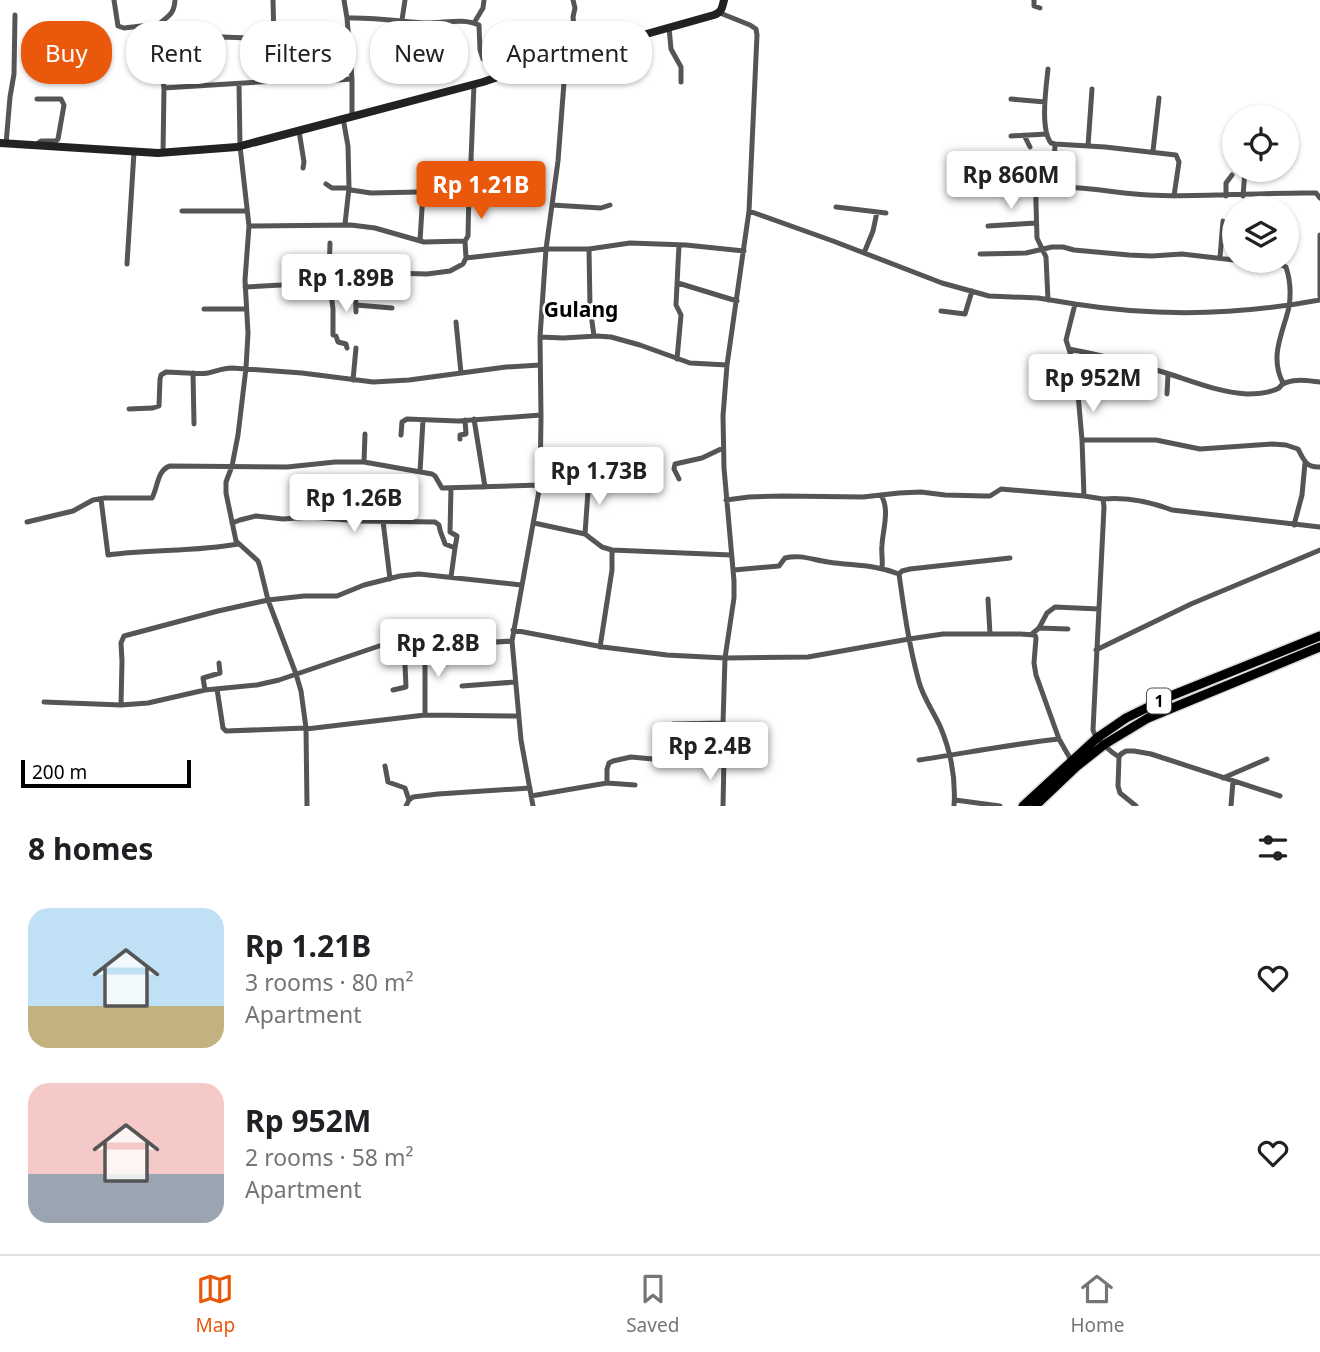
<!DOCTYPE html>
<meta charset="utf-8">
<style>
:root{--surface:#fff;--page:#f6f6f6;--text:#202124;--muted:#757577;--line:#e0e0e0;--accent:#ea580c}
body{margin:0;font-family:"Noto Sans",sans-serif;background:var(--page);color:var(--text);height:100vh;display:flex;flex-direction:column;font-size:26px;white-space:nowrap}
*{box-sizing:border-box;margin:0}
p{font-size:23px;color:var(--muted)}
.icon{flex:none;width:38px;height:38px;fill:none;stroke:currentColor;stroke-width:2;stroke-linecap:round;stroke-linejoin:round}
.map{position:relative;height:806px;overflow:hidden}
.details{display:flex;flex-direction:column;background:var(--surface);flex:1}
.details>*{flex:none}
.hud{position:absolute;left:21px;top:21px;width:700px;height:63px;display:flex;gap:14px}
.fabs{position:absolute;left:1222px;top:105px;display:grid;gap:14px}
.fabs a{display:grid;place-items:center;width:77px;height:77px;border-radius:50%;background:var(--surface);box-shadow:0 2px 5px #0004;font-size:35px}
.scale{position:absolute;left:21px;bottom:18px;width:170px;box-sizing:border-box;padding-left:7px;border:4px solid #000;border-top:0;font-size:19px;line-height:24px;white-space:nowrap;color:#000;-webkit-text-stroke:5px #fff;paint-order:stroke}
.price{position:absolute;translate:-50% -60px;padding:0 16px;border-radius:7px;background:#fff;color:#222;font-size:23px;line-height:46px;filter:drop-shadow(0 2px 4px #0008)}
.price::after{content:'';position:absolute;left:50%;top:42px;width:21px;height:16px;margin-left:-10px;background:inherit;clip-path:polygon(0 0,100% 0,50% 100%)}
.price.active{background:var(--accent);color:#fff}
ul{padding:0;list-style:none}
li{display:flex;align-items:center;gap:21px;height:175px;padding:0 28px}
li span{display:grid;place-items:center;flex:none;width:196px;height:140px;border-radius:21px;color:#555}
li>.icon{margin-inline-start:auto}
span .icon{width:84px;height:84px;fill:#fffc;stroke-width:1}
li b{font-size:30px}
h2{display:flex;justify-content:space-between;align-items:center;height:84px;padding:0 28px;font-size:30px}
.pill{padding:0 24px;border-radius:28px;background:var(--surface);box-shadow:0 2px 5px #0004;font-size:24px;line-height:63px}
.pill.active{background:var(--accent);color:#fff}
.tab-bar{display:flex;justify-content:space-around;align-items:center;height:98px;border-top:2px solid var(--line);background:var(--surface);font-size:19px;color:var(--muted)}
.tab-bar a{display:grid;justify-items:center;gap:4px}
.tab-bar .active{color:var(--accent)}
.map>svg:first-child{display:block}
</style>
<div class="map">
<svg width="1320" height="806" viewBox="0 0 1320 806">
<rect width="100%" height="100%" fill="#fff"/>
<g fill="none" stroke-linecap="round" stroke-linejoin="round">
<!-- trunk casing -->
<g stroke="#dbdbdb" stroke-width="12">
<path id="trunk" d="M1023 806 1097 738 1126 718 1173 695 1320 636
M1035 806 1076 767 1105 744 1148 718 1320 647"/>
</g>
<!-- minor -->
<path stroke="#555" stroke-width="5" d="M114 0 118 26 124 28 158 24
M344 0 347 18C373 17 398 21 424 23 442 24 462 17 479 25L480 50 483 59 488 61H539
M573 0 575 8 573 17 577 53
M1034 0V6L1040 8
M720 13 750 25 756 29 757 35 749 211 727 365 723 416 724 468 734 581V598L725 658 808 657 909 639 943 634H1020L1035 635 1036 638 1034 663 1036 675 1059 739 1071 760
M347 18 352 79V115
M402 20 405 0
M474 23 483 8 484 0
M669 27 671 49 681 67V82
M274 47H287L292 36 295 35H321
M159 50 194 42 222 37 273 39
M1048 69C1046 88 1040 129 1051 143L1055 144
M275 81H320L352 79
M239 84 240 146 249 226 245 280 248 333 246 368 238 435 232 466 226 482V493L236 541 258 561 260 567 268 600 296 674 301 691 306 728 307 806
M164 88 275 81 273 0
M1011 99 1045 102
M343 118 348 146 349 188 351 190 371 193 467 191 470 185 474 84
M299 131 304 162 303 168
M1024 135 1030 147
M1011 136 1047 134
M6 144 10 97 14 74 15 15
M36 145 41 141H56L58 139 64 105 61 99H37
M1088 146 1092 89
M1153 151 1159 98
M163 153 164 88 156 27C166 16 174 17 175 0
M1035 168 1037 238 1046 257 1048 300
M326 184 332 188H349L345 224
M1053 186 1055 144 1105 147 1176 155 1179 162 1174 196
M1035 189C1073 183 1110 193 1148 195 1204 198 1260 192 1316 193L1320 198
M1226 196V183L1232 175
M1243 196 1245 170
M552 205 601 208 610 205
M836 207 886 213
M182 211H247
M749 211 833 241 942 283 989 296 1038 298 1075 304
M249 226 351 225 375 228 424 242 465 241 466 258 546 249H589L630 243 686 245 744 251
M988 226 1036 223
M1320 235V296
M420 241 423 192
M465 241 468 236 469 189
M330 243 329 277 333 309V335L336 336 338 342 346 344 347 348
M589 249 590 307 594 336
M864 253 873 231 877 212
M980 254 1026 253 1052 247H1063L1074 250 1129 255 1152 256 1182 254 1234 260
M1220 258 1223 221
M1242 261 1279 264 1286 267C1290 279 1291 294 1289 307 1283 333 1269 356 1283 383
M127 264 134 152
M355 272 356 312
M678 283 737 301
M245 287 281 285 355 272 427 274 450 271 463 264 466 258
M356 305 392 308
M204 309H246
M941 311 965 314 972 291
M456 322 461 373
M540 337 563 338 597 336 611 337 640 345 690 363 727 365
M1069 349C1101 355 1132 363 1163 372 1192 381 1217 392 1247 394 1257 394 1270 393 1279 388 1280 387 1281 385 1283 384 1292 378 1309 381 1320 382
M677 359 681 315 676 305 679 245
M193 373 194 424
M353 380 356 348
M1167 394 1168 374
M129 409 153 408 159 406 160 379 161 375 166 372C178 372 198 375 208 373 217 371 223 368 232 368L302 373 373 382 409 380 506 367 540 365
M474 419 485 487
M401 435 402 422 407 419 458 421 541 415
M460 439V435L466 434 465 420
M1082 440H1156L1200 449 1272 444 1286 445 1298 449C1304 460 1306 468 1320 467
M364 462 365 434
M420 472 423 420
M679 479 674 469 675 464 702 458 723 448
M451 488 450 532 457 536 455 548
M881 495C890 509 883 529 882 545 881 552 883 560 882 567
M101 499 108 555C151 549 195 552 238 544
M1103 499C1125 497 1151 502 1172 510L1320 527
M726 500 749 497 783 496 863 497 899 493 921 492 945 495 985 496H990L1001 489 1084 496
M383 521 390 579
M27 522 73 511 93 500 105 498H152C158 487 157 470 170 466L287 467 335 462H364L432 474 435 476 442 488 540 485
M232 523 240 520 256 516 283 519 311 517 360 521 435 522 439 525C440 534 443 536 445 544L455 548 451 577
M534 523 585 534 602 547 612 550 731 555
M1294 525 1302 495 1305 463
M585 534 589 477
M734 570 779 566 785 558C800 554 813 560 828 562 854 566 873 564 899 574 904 610 909 646 919 682 923 697 933 711 940 726 951 752 956 778 954 806
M899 574 902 571 910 569 1010 558
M988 599 990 634
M1039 628 1068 629
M513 630 603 647 667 655 725 658 722 756 724 759 664 760 631 757 613 761 609 763 607 769V783L531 796
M1032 634 1039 628 1047 613 1055 607 1099 609
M425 643V715
M600 647 612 570V550
M1096 650 1191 604 1320 550
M462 686 515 682
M217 689 223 728 226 731 306 728
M205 690 203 678 220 673 219 663
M393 690 406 687 404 642
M44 702 121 705 148 703 205 690 257 685 279 680 385 644 404 642 464 644 512 641
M121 705 122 661 121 643 124 636 218 611 268 600 304 596H337L364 585 400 576 419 574 521 585
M673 724 723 723
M306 729 425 715 519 716
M1119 757 1121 754 1126 751H1134L1151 754 1280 796
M919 760C966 753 1012 744 1059 739
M385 766 388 782 405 788 409 800 406 806
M1223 778 1267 759
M607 783 635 785
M409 800 413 797 438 794 530 788
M955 800 1000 806
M533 806 521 740 512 641 540 485 541 417 540 337 546 249 558 161 566 56
M723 806 724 759
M1136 806 1120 793 1118 786 1119 757C1111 752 1095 739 1093 730L1104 507 1103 499 1084 496 1082 440 1076 371 1066 340 1075 304C1157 317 1239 315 1320 300
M1231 806 1233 781"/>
<!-- secondary -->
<path stroke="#222" stroke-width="8" d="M0 143 158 153 237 147 483 82 544 61 575 54 714 15C722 12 722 8 724 0"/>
<!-- trunk -->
<use href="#trunk" stroke="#000" stroke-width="9"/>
</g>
<g text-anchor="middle" stroke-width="5" stroke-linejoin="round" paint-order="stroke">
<!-- shield labels -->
<rect fill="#fff" stroke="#4c4c4c" stroke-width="2" x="1147" y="688.5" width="24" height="25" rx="5"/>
<g font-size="16" font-weight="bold" fill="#000">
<text x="1159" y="707">1</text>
</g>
<!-- quarter labels -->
<g font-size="21" font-weight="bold" fill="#000" stroke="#fff">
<text x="581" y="317">Gulang</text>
</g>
</g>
</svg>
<div class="fabs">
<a><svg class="icon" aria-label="locate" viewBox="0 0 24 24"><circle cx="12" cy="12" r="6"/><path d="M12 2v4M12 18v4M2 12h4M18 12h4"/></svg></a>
<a><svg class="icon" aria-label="layers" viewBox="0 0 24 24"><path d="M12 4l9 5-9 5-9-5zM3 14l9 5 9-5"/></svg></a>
</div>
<div class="scale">200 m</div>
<b class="price" style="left:1011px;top:211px">Rp 860M</b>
<b class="price active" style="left:481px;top:221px">Rp 1.21B</b>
<b class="price" style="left:346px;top:314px">Rp 1.89B</b>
<b class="price" style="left:1093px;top:414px">Rp 952M</b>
<b class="price" style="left:599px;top:507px">Rp 1.73B</b>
<b class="price" style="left:354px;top:534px">Rp 1.26B</b>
<b class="price" style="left:438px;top:679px">Rp 2.8B</b>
<b class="price" style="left:710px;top:782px">Rp 2.4B</b>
<div class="hud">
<a class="pill active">Buy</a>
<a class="pill">Rent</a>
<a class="pill">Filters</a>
<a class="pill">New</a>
<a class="pill">Apartment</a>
</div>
</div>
<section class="details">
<h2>8 homes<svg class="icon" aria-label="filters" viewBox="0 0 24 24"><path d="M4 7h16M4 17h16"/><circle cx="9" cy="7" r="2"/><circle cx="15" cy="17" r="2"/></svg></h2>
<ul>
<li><span style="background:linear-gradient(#bfe0f5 70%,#c2b280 0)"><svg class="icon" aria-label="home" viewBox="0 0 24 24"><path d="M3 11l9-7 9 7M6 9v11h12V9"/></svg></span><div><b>Rp 1.21B</b><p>3 rooms · 80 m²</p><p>Apartment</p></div><svg class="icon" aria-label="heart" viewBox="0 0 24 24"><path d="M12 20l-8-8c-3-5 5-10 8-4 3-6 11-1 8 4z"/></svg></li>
<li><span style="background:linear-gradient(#f6c9c9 65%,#9aa5b1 0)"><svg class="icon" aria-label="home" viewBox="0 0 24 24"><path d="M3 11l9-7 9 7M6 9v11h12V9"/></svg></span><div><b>Rp 952M</b><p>2 rooms · 58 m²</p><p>Apartment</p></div><svg class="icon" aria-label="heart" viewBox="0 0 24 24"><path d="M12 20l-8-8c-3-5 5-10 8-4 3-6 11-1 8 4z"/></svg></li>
</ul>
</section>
<nav class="tab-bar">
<a class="active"><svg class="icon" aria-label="map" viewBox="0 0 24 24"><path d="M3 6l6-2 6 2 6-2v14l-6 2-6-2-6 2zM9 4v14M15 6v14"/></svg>Map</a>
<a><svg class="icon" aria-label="saved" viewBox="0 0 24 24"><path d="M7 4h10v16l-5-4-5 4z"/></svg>Saved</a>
<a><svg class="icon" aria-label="home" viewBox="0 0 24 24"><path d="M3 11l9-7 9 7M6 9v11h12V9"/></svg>Home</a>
</nav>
